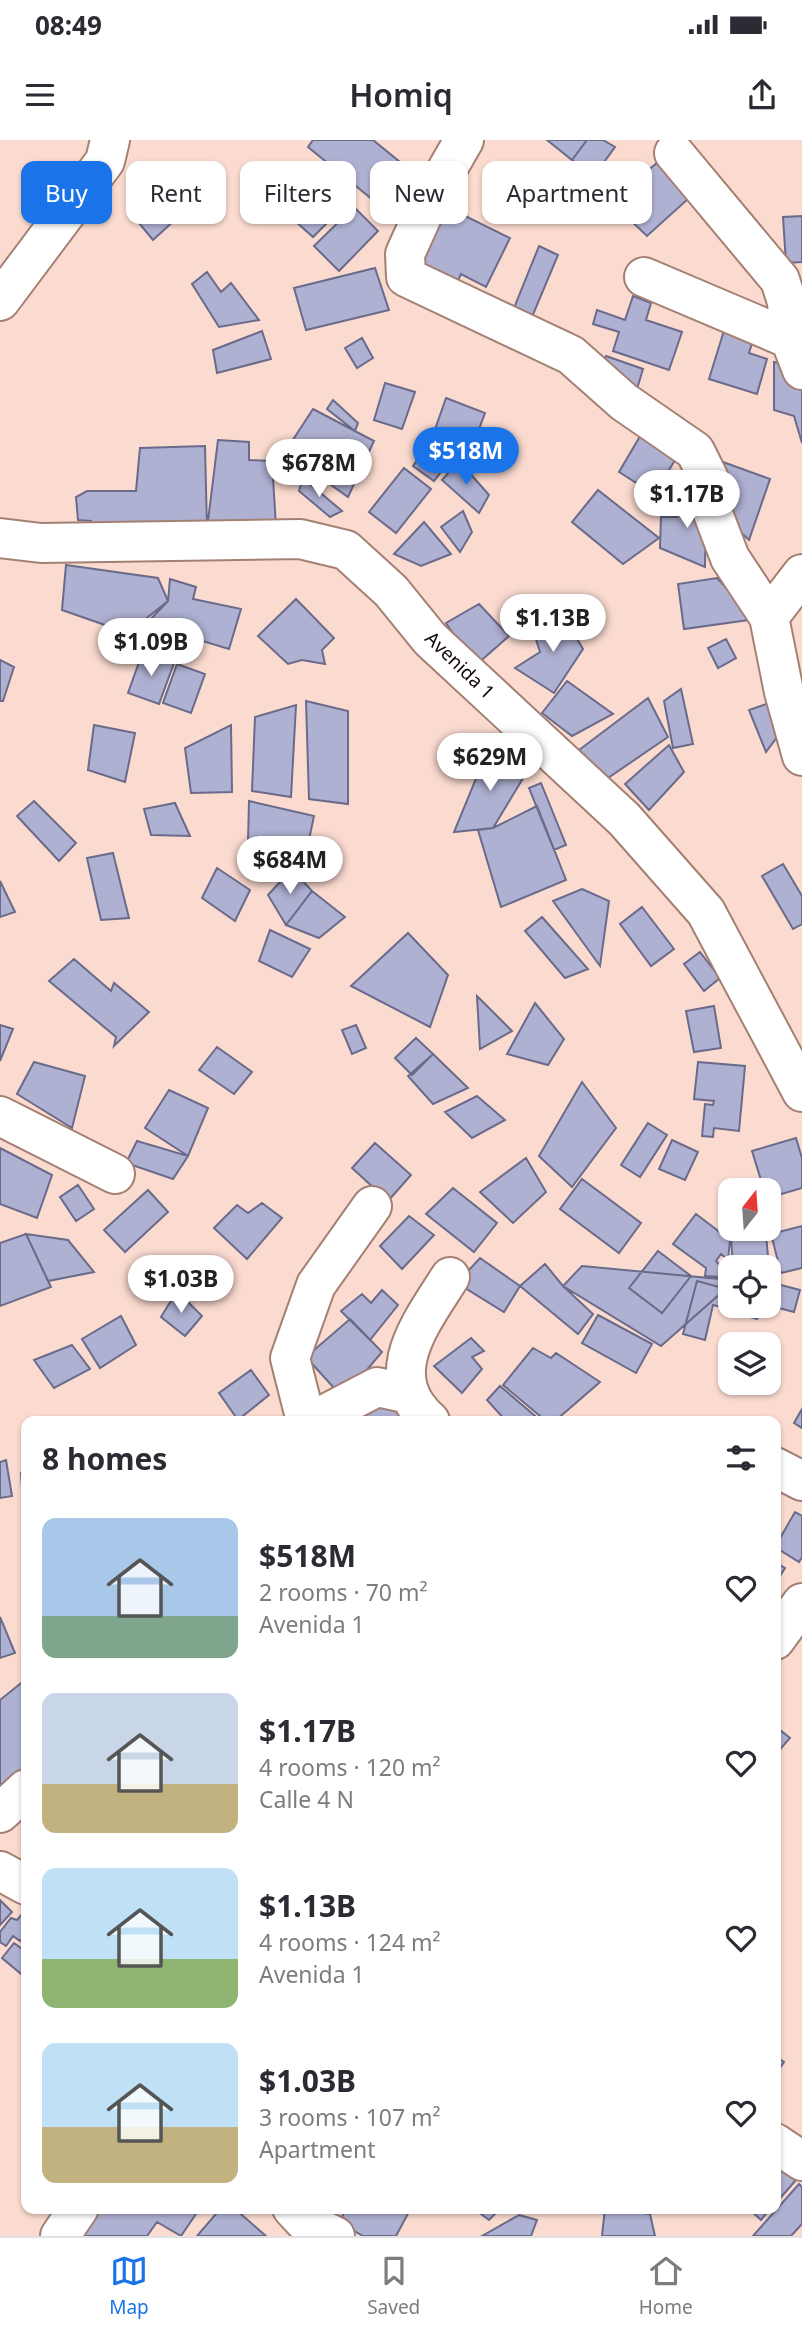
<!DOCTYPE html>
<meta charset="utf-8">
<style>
:root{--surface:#fff;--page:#f2f2f3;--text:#2b2b33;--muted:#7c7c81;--line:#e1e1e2;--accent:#1a73e8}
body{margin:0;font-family:"Noto Sans",sans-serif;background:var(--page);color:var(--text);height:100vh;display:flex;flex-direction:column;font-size:26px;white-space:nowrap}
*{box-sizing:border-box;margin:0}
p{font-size:23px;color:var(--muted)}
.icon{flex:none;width:38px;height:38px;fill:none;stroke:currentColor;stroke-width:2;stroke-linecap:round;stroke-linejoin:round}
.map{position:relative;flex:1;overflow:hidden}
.panel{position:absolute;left:21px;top:1276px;width:760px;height:798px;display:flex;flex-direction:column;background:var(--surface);border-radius:14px;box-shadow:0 2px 5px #0004}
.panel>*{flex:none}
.top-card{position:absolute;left:21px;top:21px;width:761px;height:63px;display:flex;gap:14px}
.needle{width:46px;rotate:17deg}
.controls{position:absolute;left:718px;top:1038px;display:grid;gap:14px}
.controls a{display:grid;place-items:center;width:63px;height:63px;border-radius:14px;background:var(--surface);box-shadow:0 2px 5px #0004;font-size:35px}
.price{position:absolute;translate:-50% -60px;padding:0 16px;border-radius:24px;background:#fff;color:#222;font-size:23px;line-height:46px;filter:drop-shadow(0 2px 4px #0008)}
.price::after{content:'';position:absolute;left:50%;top:42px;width:21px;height:16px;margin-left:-10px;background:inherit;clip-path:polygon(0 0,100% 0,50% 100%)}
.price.selected{background:var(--accent);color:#fff}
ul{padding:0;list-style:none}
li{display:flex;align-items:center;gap:21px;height:175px;padding:0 21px}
li span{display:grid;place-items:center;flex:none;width:196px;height:140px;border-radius:14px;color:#555}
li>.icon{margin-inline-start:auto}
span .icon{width:84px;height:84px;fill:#fffc;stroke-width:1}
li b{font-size:30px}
h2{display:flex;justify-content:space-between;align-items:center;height:84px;padding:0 21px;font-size:30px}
.tag{padding:0 24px;border-radius:14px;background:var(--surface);box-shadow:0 2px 5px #0004;font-size:24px;line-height:63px}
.tag.selected{background:var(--accent);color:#fff}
.status{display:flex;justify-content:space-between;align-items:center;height:49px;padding:0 35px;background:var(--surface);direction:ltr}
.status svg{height:19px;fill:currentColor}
header{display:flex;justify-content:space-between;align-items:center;height:91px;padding:0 21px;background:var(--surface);font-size:32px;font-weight:600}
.dock{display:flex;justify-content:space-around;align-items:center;height:98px;border-top:2px solid var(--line);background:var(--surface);font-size:19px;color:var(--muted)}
.dock a{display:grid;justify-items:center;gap:4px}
.dock .selected{color:var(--accent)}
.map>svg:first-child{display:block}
</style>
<div class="status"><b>08:49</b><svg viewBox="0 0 49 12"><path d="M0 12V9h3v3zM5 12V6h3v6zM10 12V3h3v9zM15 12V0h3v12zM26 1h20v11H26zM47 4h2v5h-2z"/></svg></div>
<header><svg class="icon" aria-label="menu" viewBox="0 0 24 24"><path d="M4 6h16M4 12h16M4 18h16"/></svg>Homiq<svg class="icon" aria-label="share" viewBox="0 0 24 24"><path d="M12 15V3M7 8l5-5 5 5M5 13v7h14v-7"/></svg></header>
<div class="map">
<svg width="802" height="2096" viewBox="0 0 802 2096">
<rect width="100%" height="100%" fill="#fbdbd0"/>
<!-- building -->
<path fill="#afb1d3" stroke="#6a6b8a" stroke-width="2" d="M313 0H373L400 22 373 60 308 7Z
M547 0H587L572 20Z
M587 0H603L615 7 593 37 572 20Z
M174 23 202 55 153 100 129 71 142 63 136 54Z
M657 23 688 59 647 96 610 61Z
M312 43 340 70 313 97 285 72Z
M446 49 464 57 457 72 510 98 486 147 461 134 456 145 410 122Z
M354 67 378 91 339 131 314 106Z
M802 76V122L786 123 783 77Z
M539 106 558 115 532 177 514 168Z
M375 128 389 170 306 190 294 148Z
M207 132 221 152 231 143 259 180 219 187 192 144Z
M633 156 651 163 646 180 682 192 669 230 613 211 619 192 593 184 597 170 625 180Z
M726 184 755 193 749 213 767 219 757 254 709 239Z
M262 191 271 219 217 233 213 210Z
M362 198 373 218 357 228 345 208Z
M606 216 643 229 634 259 598 231Z
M774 222 798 227 802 239V303L794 276 774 270Z
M385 243 415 252 402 289 374 280Z
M446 258 485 273 470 313 432 298Z
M333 260 358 283 355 291 327 269Z
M313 269 374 301 348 357 285 312Z
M642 293 677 317 654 354 619 332Z
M218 300 249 302V320L272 321 276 387 207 389Z
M205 306 207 389 92 392 91 381 78 380 76 357 87 351H136L140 308Z
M425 309 447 324 434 341 413 326Z
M459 321 489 355 479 373 442 340Z
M723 322 770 339 749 400 722 375Z
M404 328 431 349 396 393 369 372Z
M303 338 342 371 330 377 299 351Z
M598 350 659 398 623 424 572 382Z
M686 352 706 358 705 427 660 408 661 377H677Z
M463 371 472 392 460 412 441 387Z
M424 382 451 414 421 426 394 414Z
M66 425 158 438 168 461 128 493 62 470Z
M717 438 756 479 684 489 678 444Z
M170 439 196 447 193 459 241 469 229 509 146 484 168 461Z
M296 459 334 498 322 510 325 524 302 520 288 524 258 496Z
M479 464 509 496 475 526 446 483Z
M562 473 583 509 554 553 515 528 540 512 533 490Z
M726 499 736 518 718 528 708 508Z
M143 511 174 523 159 564 128 553Z
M0 520 14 527 3 561H0Z
M177 524 205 534 191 573 163 563Z
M567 541 613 574 572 596 542 573Z
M681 549 693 604 673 608 664 561Z
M648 558 668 597 608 638 579 610Z
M781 559 789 581 766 612 749 570Z
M306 561 348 571V664L309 659Z
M296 565 291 657 252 651 255 577Z
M94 585 135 593 125 642 88 630Z
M231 585 232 652 191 653 185 608Z
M669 605 684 632 649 670 625 644Z
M489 607 525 635 493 688 454 692Z
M541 643 566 705 554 710 529 648Z
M34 661 76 703 59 721 17 676Z
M249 661 314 676 306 714 248 702Z
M175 663 190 696 151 695 144 669Z
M537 666 566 740 501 767 478 690 493 688Z
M113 713 129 778 101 780 87 718Z
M783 724 802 756V784L793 789 762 736Z
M217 728 250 750 235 781 202 758Z
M292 729 312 751 286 785 268 755Z
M0 741 15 772 0 777Z
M582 749 609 761 600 826 553 761Z
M312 751 345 777 319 798 286 785Z
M642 767 674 809 651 826 620 784Z
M542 777 588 829 565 838 525 791Z
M270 790 310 809 292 837 259 821Z
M408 793 448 835 430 887 351 846Z
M700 812 720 838 704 851 684 824Z
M74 819 111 851 114 843 149 872 114 906 116 897 49 841Z
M477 856 512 891 480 909Z
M535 863 564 899 548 925 507 914Z
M714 866 721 908 694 912 686 871Z
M0 885 13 889 0 921Z
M356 885 366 908 352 914 342 890Z
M416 898 433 914 412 935 395 918Z
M217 907 252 932 234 954 199 930Z
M433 914 468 948 433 964 408 936Z
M34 922 85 936 72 988 17 954Z
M698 922 745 926 739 991 714 988 713 997 702 996 705 964 713 965 714 961 694 959Z
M582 942 616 988 572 1047 539 1016Z
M169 950 208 968 188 1016 145 988Z
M477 956 505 980 472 998 445 972Z
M648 983 667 995 640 1037 621 1025Z
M796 998 802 1018V1048L768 1058V1050H764L752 1011Z
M672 1000 698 1012 685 1040 659 1029Z
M137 1001 188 1016 173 1039 126 1023Z
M375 1003 411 1035 388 1061 352 1028Z
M0 1008 52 1035 37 1078 0 1064Z
M526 1018 546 1052 513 1083 480 1052Z
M582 1039 641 1083 619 1113 560 1069Z
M78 1045 94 1069 76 1081 60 1057Z
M453 1048 497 1083 474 1112 426 1074Z
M148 1050 168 1072 125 1112 104 1090Z
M262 1063 282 1078 247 1119 214 1088 237 1065 248 1073Z
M728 1067 730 1088 762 1089 730 1092Z
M696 1074 730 1100 728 1120 721 1114 716 1121 722 1128V1137L705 1136 706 1128 673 1104Z
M409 1076 434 1095 402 1129 380 1106Z
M802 1086V1128L781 1133 771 1094Z
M26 1094 68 1100 94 1132 48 1141Z
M26 1094 51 1147 0 1166V1103Z
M766 1095 770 1137H768V1127H733L731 1098Z
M658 1111 691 1136 662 1173 629 1148Z
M480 1118 520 1146 504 1172 457 1143Z
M545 1124 563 1146 593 1174 578 1194 520 1146Z
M582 1126 730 1140V1145L661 1206 563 1146Z
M697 1141 730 1150 725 1168 713 1165 705 1200 683 1194Z
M777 1144 800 1150 794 1172 771 1166Z
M382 1150 398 1165 370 1200 341 1171 362 1154 371 1163Z
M177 1151 202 1176 185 1196 161 1177Z
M732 1166H761L757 1179 730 1171Z
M598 1175 652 1204 636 1233 582 1203Z
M121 1176 136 1205 100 1228 82 1199Z
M350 1179 382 1212 343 1258 306 1217Z
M471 1198 484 1211 472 1217 482 1229 462 1253 434 1226Z
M72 1205 90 1229 54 1248 34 1220Z
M533 1208 551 1218 556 1213 600 1242 555 1281H546L503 1245Z
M251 1230 269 1255 238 1280 219 1253Z
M500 1246 541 1281H506L487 1260Z
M386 1251 405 1281H359Z
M802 1269V1288L794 1283Z
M6 1320 12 1356 0 1358V1322Z
M26 1332V1378H24L21 1333Z
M795 1372 802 1376V1417L799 1422 775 1407Z
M775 1422 785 1428 775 1444Z
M0 1477 15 1513 0 1518Z
M26 1539V1638L0 1662V1560Z
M775 1586 790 1598 776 1614 775 1613Z
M0 1760 12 1772 0 1785Z
M22 1774 26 1777V1793L20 1801 13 1796 6 1806 0 1802V1792L11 1778 17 1780Z
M26 1801V1838L2 1818 14 1803 21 1808Z
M775 1916 784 1922 775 1935Z
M775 2022 796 2040 775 2064Z
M799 2044 802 2047V2084L791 2096H753Z
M96 2068H200L181 2096 157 2082 147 2096H78Z
M221 2068H234L266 2096H197Z
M347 2068H411L396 2096H363L339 2082Z
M473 2068H501L489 2080Z
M605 2068 650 2074 655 2096H602Z
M748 2068H771L761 2080Z
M519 2075 537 2080 531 2096H482Z"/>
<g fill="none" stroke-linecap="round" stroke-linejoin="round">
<!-- minor casing -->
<g stroke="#a48073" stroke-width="42">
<path id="minor" d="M464 0 429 61 405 114 406 137 571 215 624 262 695 311 709 339 712 371 730 418 769 477 784 552 802 616
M674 13 780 140 787 162 790 199
M644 137 790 199 802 230
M769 477 802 434
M0 976 115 1034
M306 1281 290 1218 316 1145 372 1066
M312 1281 377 1247 409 1254
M430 1281C378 1235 422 1182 450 1137
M775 1327 802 1341
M775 1500 802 1463
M0 1673 26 1649
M0 1731 26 1745
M775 2003 802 2021
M292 2068 304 2081 335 2096
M60 2096 79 2068"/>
</g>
<!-- tertiary casing -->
<g stroke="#a48073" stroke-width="42">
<path id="tertiary" d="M0 161 105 21 110 0
M0 398 41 403 300 399 346 410 391 451 430 499 624 679 706 772 802 952"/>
</g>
<!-- minor -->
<use href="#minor" stroke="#fff" stroke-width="38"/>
<!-- tertiary -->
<use href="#tertiary" stroke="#fff" stroke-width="38"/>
</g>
<g text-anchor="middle" stroke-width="7" stroke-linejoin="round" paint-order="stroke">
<!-- street labels -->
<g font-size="19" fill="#140805" stroke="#fff">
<text transform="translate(460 525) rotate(44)" y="7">Avenida 1</text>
</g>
</g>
</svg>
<div class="controls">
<a><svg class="needle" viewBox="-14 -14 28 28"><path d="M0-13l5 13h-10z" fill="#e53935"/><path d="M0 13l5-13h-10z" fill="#7c7c81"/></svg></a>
<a><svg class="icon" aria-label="locate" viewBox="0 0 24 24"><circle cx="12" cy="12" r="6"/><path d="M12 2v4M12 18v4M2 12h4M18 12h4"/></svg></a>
<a><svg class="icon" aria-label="layers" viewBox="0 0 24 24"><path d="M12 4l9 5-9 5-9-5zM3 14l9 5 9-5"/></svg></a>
</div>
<b class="price selected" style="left:466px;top:347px">$518M</b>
<b class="price" style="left:319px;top:359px">$678M</b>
<b class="price" style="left:687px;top:390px">$1.17B</b>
<b class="price" style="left:553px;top:514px">$1.13B</b>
<b class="price" style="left:151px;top:538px">$1.09B</b>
<b class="price" style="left:490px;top:653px">$629M</b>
<b class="price" style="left:290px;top:756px">$684M</b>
<b class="price" style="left:181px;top:1175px">$1.03B</b>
<div class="top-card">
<a class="tag selected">Buy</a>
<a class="tag">Rent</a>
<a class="tag">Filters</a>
<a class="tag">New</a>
<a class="tag">Apartment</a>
</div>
<section class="panel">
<h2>8 homes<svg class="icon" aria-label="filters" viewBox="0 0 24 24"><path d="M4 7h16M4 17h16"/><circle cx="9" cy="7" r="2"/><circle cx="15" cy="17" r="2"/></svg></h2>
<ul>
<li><span style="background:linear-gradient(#a9c7e8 70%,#7fa58c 0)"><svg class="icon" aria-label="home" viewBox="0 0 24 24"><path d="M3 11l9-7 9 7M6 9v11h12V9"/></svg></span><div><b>$518M</b><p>2 rooms · 70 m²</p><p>Avenida 1</p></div><svg class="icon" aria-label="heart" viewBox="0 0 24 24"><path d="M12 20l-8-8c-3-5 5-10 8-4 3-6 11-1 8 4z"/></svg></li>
<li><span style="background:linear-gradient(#c9d6e8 65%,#c2b280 0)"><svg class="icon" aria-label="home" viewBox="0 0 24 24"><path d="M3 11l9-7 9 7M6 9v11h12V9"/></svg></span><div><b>$1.17B</b><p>4 rooms · 120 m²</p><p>Calle 4 N</p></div><svg class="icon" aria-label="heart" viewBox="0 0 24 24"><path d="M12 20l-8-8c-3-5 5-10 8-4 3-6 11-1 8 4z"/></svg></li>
<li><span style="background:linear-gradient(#bfe0f5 65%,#8fb573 0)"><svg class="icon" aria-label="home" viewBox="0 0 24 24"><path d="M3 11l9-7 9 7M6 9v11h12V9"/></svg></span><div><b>$1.13B</b><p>4 rooms · 124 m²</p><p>Avenida 1</p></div><svg class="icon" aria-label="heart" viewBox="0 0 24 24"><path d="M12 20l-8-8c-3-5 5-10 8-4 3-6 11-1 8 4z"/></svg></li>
<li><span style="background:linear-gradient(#bfe0f5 60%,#c2b280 0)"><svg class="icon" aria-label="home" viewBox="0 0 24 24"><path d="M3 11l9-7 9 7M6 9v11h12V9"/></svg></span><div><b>$1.03B</b><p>3 rooms · 107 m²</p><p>Apartment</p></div><svg class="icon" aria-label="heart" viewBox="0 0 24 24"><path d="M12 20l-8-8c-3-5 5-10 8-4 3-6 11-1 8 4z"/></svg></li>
</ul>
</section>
</div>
<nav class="dock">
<a class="selected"><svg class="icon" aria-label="map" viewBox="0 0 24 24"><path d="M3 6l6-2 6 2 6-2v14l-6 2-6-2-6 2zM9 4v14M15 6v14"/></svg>Map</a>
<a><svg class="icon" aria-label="saved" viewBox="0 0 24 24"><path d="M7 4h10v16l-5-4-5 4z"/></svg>Saved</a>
<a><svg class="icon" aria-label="home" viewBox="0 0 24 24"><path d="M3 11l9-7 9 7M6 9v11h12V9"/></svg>Home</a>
</nav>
